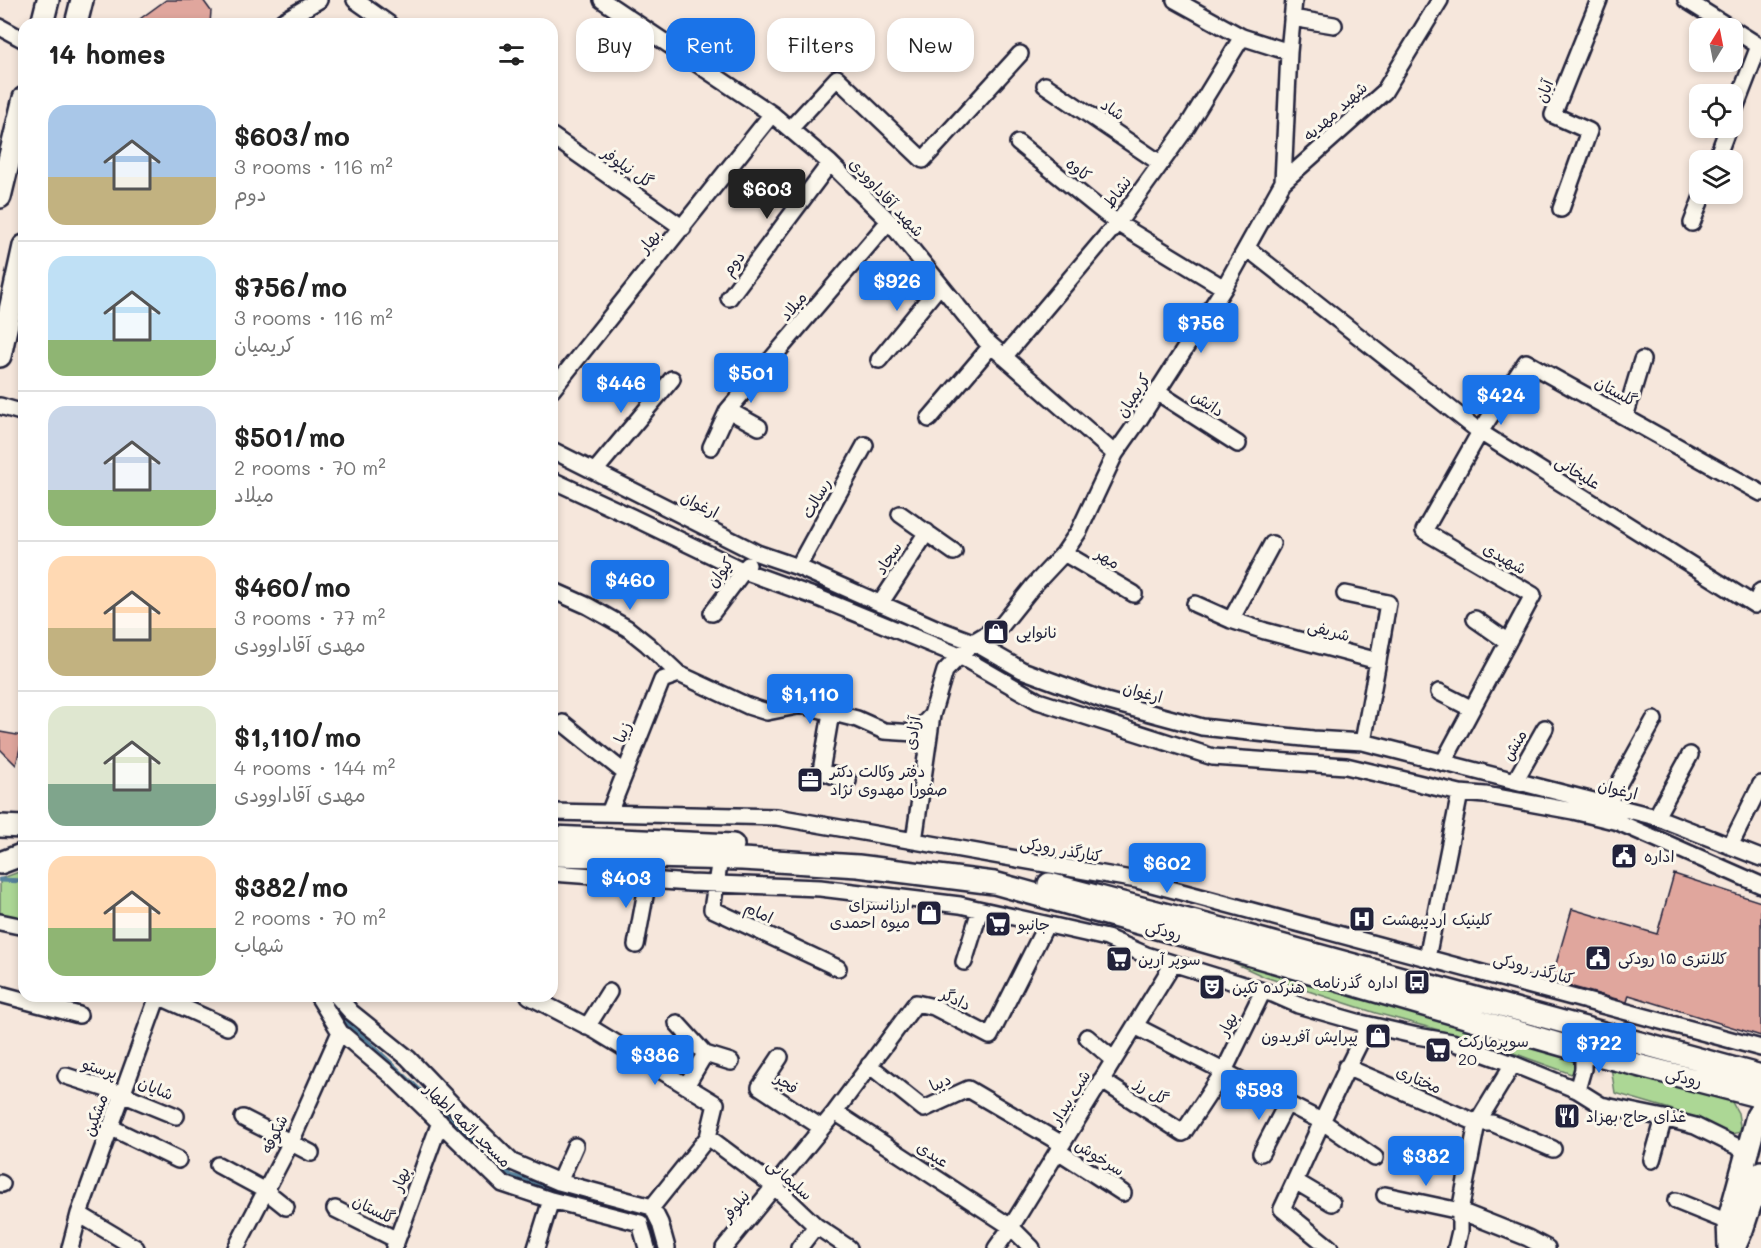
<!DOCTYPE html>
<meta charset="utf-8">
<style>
:root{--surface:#fff;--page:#f6f6f6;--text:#222;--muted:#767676;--line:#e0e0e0;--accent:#1a73e8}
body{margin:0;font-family:Mali,"Playpen Sans Arabic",sans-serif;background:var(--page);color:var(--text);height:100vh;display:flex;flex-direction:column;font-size:22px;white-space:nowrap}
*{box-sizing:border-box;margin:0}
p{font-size:20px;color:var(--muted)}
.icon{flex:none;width:33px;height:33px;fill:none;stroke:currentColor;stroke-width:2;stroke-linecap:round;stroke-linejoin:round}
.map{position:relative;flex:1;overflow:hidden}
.details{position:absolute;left:18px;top:18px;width:540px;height:984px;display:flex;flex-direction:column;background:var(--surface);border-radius:18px;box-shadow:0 3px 9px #0003}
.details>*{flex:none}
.top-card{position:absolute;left:576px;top:18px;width:570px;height:54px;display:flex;gap:12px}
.needle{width:39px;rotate:10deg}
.tools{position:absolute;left:1689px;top:18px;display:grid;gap:12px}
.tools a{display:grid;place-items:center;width:54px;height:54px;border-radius:12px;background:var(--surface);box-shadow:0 3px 9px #0003;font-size:30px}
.price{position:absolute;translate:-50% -51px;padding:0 14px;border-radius:6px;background:var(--accent);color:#fff;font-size:20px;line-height:39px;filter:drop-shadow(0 2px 3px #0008)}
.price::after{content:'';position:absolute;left:50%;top:36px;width:18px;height:14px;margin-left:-9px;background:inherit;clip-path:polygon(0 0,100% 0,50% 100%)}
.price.selected{background:#222;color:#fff}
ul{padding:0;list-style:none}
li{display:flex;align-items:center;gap:18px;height:150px;padding:0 30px}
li+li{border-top:2px solid var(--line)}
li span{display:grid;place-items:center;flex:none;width:168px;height:120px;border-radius:18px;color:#555}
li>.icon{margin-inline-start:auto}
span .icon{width:72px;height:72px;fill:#fffc;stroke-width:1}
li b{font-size:26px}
h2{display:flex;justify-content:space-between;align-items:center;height:72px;padding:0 30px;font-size:26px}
.pill{padding:0 21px;border-radius:18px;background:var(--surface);box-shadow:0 3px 9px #0003;font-size:21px;line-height:54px}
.pill.selected{background:var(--accent);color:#fff}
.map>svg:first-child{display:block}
</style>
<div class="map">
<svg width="1761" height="1248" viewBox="0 0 1761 1248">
<rect width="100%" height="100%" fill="#f6e7dc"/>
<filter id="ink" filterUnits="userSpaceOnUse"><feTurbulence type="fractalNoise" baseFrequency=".0167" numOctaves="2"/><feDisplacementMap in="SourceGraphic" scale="12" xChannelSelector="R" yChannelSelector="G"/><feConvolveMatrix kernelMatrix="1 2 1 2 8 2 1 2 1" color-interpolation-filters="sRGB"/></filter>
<g filter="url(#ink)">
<!-- green -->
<path fill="#acd795" stroke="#677c68" stroke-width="1.5" d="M24 870V925L0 920V879Z
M1206 950 1577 1055 1574 1075 1483 1042 1376 1013 1265 977Z
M1611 1067 1729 1097 1738 1113 1741 1132 1731 1134 1670 1109 1615 1093Z"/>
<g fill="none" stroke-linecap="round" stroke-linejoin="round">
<!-- stream -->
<path stroke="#59849d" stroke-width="5" d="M0 880 24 881
M329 996 347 1022 511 1176 644 1215 647 1223"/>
</g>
<!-- building -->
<path fill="#e0a69d" stroke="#22223b" stroke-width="1.5" d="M166 0H203L211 11 210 24H133Z
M0 732 23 736 16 765 0 749Z
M1674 874 1761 902V1036L1629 995 1627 1002 1551 981 1572 909 1657 934Z"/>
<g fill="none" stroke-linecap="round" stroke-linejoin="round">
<!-- minor casing -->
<g stroke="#22223b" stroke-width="20">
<path id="minor" d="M355 0 389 24
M602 0 772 114 830 163 889 221 985 340 1115 454
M1175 0 1242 37 1289 52
M1686 0 1761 47
M1292 18 1334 25
M280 24 283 21 319 0
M0 27 24 40
M1045 85 1160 163
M1732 116 1759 46
M790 129 837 78 923 160 1020 54
M552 136 683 228
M1018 143 1117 223 1224 288
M1716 160 1728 128
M1283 182 1384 92 1440 0
M1561 209 1589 131 1553 115 1599 0
M1692 223 1703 194
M1247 248 1480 432 1755 605 1761 591
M729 298 830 163
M1004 357 1123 216 1187 127 1242 37
M879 360 940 285
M552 390 772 114
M1157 392 1238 444
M0 406 24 413
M728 410 759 427
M1625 417 1642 360
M929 419 991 346
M711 447 728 410 889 221
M552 450 757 553 798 567 938 629 973 642 1022 670 1106 701 1202 727 1313 739 1363 742 1656 817 1761 858
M595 471 672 379
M552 480 632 517 744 571 816 597 960 656 1038 701 1213 757 1346 766 1460 793 1485 795 1573 811 1618 822 1761 885
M900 514 954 552
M1064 553 1134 594
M798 567 865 445
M552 590 588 606 627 628 647 644 679 674 748 706 767 712 802 705 857 719 884 731 915 733 932 715
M1345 594 1388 603 1378 661
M880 604 927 532
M1195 604 1231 620 1265 631 1378 661 1363 742
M712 613 748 565
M1475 619 1508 642
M1231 620 1272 544
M1439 692 1472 709
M831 713 821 771 848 781
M563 723 625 773
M1443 763 1533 595 1424 531 1480 432 1526 362 1761 493
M1515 781 1545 728
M1607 805 1654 720
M552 812 777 817 1137 880 1761 1048
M609 813 662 680 679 674
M1656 817 1690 755
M914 841 932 715 945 671 973 642 1002 625 1034 585 1064 553 1079 531 1115 454 1139 420 1224 288 1283 182 1289 52 1294 0
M1730 846 1761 784
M720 859 712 909 838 968
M552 873 690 883 820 888 960 905 1107 938 1146 955 1273 994 1298 1005 1361 1023 1417 1036 1452 1042 1513 1064 1577 1090 1601 1105 1664 1118 1695 1126 1746 1151
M0 922 24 927
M636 945 648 880
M1427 958 1460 793
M964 962 980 910
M0 994 79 1015
M158 996 227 1027
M318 996 340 1032 394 1078 503 1184 551 1200 640 1223 647 1248
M337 996 351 1012 408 1058 451 1103 512 1162 559 1182 652 1207 660 1223 667 1248
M529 996 596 1031 716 1104 708 1137 652 1207
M677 1023 705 1054 731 1062
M1135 1026 1323 1122 1375 1158
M587 1027 609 992
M1087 1037 1114 1060
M780 1057 760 1087 822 1128
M869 1065 924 1109 968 1089 1062 1144
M1346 1067 1477 1123H1492L1553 1149
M66 1076 122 1094 176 1116
M1101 1080 1183 1133 1224 1071 1263 991
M686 1086 705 1054
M1577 1090 1583 1069V1051
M835 1112 1011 1227 1032 1248
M243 1118 311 1153
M110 1127 178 1160
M708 1137 775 1187 816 1226 849 1248
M1058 1151 1123 1193
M1261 1153 1287 1103
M1652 1160 1664 1118
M218 1165 266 1191 286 1207
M1295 1181 1332 1203
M559 1182 575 1146
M0 1183 2 1184
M1385 1195 1460 1211 1528 1238 1547 1248
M1676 1201 1728 1222
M335 1209 397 1240
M79 1214 136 1248
M70 1248 79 1214 158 996
M236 1248 291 1142 340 1032
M394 1248 440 1122
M536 1248 551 1200
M724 1248 835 1112 916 1003 934 1007 990 1036 1046 925
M799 1248 816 1226
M996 1248 1011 1227 1173 964
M1330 1248 1282 1209C1311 1147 1337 1085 1369 1025
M1456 1248 1460 1231V1211L1477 1123 1513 1064"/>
</g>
<!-- secondary casing -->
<g stroke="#22223b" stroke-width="26">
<path id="secondary" d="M42 24 48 0
M76 24 82 0
M0 197 24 98
M0 356 24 246
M0 826 24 827
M552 837 733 845
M552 855 742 859 858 866 994 883 1189 937 1583 1051 1761 1097
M0 863 24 854
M1049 884 1222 929 1761 1076
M1729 1248 1728 1222 1757 1116 1761 1110
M1734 1248 1742 1230 1761 1172"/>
</g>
<!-- minor -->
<use href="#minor" stroke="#fbf7ec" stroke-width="15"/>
<!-- secondary -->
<use href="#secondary" stroke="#fbf7ec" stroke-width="21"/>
</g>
</g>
<!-- icons -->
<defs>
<g id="shop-square" transform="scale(1.35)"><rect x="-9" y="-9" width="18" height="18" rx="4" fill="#22223b" stroke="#fbf7ec"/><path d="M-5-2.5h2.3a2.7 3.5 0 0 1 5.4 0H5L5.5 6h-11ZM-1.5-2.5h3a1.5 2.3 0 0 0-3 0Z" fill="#fff"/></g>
<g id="office-square" transform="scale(1.35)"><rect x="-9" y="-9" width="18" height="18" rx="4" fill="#22223b" stroke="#fbf7ec"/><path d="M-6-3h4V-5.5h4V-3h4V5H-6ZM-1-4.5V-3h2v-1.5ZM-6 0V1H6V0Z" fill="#fff"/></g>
<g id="civic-square" transform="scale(1.35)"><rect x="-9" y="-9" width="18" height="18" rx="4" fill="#22223b" stroke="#fbf7ec"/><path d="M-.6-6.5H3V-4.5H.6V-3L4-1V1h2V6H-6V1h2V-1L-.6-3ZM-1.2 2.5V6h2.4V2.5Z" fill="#fff"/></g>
<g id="hospital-square" transform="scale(1.35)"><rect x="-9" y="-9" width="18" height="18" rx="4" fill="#22223b" stroke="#fbf7ec"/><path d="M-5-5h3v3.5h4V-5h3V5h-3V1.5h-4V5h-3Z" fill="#fff"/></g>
<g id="supermarket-square" transform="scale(1.35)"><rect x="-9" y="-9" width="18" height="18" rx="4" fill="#22223b" stroke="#fbf7ec"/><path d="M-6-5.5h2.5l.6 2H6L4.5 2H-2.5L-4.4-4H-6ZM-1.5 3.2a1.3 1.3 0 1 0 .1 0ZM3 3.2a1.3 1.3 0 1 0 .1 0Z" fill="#fff"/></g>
<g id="bus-square" transform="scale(1.35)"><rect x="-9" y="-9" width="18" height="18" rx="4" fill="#22223b" stroke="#fbf7ec"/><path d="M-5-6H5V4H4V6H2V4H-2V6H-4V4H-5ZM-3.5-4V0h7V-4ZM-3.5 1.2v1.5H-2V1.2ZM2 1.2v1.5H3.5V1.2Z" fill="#fff"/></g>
<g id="theatre-square" transform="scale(1.35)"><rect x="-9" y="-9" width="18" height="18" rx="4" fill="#22223b" stroke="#fbf7ec"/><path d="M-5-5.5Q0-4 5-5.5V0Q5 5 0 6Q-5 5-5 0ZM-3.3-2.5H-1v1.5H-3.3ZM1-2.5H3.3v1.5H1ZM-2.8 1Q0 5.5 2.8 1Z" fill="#fff"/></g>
<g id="restaurant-square" transform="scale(1.35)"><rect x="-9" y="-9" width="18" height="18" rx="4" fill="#22223b" stroke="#fbf7ec"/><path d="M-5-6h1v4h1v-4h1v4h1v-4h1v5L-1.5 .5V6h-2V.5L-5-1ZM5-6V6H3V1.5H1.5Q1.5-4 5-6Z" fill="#fff"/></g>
</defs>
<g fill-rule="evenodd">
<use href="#shop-square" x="996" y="632"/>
<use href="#office-square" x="810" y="780"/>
<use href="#civic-square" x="1624" y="856"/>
<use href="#shop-square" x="929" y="913"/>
<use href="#hospital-square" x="1362" y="919"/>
<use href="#supermarket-square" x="998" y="924"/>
<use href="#civic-square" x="1598" y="958"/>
<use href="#supermarket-square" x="1119" y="959"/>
<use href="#bus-square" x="1417" y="982"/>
<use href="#theatre-square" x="1212" y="987"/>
<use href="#shop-square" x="1378" y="1036"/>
<use href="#supermarket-square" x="1438" y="1050"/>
<use href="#restaurant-square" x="1567" y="1116"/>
</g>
<g text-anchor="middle" stroke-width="6" stroke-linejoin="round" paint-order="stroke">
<!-- street labels -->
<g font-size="16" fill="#22223b" stroke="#fbf7ec">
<text transform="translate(1544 91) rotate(-69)" y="6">آبان</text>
<text transform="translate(1113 109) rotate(34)" y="6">شاد</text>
<text transform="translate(1335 111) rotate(-42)" y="6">شهید مهدیه</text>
<text transform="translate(628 167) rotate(35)" y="6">گل نیلوفر</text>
<text transform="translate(1079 169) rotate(39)" y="6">کاوه</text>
<text transform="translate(1117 192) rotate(-53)" y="6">نشاط</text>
<text transform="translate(887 197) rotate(47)" y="6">شهید آقاداوودی</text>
<text transform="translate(649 241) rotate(-51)" y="6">بهار</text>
<text transform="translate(733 263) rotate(-53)" y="6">دوم</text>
<text transform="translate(793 306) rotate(-50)" y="6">میلاد</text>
<text transform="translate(1616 391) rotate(29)" y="6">گلستان</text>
<text transform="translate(1133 395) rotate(-57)" y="6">کریمیان</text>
<text transform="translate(1208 403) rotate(33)" y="6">دانش</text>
<text transform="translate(1578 472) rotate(32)" y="6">علیخانی</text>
<text transform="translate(816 498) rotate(-61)" y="6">رسالت</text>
<text transform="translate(700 504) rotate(27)" y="6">ارغوان</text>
<text transform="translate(888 558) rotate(-57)" y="6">سجاد</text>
<text transform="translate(1108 558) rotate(31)" y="6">مهر</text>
<text transform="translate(1505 558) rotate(30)" y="6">شهیدی</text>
<text transform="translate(720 572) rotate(-53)" y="6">کیوان</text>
<text transform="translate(1329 630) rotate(15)" y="6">شریفی</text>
<text transform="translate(1143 692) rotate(15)" y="6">ارغوان</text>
<text transform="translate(622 732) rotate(-68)" y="6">زیبا</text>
<text transform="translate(912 733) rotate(-81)" y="6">آزادی</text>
<text transform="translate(1514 745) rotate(-60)" y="6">منش</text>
<text transform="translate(1618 789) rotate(14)" y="6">ارغوان</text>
<text transform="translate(1061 849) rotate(10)" y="6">کنارگذر رودکی</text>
<text transform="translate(759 912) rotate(25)" y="6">امام</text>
<text transform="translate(1164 930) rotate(15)" y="6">رودکی</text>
<text transform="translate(1534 968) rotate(15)" y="6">کنارگذر رودکی</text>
<text transform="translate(956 999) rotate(25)" y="6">دادگر</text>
<text transform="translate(1227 1024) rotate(-64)" y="6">بهار</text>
<text transform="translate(100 1068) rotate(18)" y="6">پرستو</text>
<text transform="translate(1684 1077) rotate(14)" y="6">رودکی</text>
<text transform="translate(1419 1079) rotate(23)" y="6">مختاری</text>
<text transform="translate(940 1082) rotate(-25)" y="6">دیبا</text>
<text transform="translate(787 1083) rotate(36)" y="6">فجر</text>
<text transform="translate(156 1088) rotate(22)" y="6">شایان</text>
<text transform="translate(1152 1091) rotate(33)" y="6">گل رز</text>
<text transform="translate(1070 1097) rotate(-58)" y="6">شب بیدار</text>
<text transform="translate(95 1115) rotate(-70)" y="6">مشکین</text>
<text transform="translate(468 1125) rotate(44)" y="6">مسجد ائمه اطهار</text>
<text transform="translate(274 1134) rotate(-64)" y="6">شکوفه</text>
<text transform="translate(933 1154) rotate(33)" y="6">عبدی</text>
<text transform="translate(1100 1157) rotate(32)" y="6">سرخوش</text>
<text transform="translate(400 1179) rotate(-70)" y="6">بهار</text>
<text transform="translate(790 1179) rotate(41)" y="6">سلیمانی</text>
<text transform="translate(735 1206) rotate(-51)" y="6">نیلوفر</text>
<text transform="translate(374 1209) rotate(26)" y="6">گلستان</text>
</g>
<!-- poi labels -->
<g font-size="16" fill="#22223b" stroke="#fbf7ec" text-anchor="start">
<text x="1016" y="638">نانوایی</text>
<text x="830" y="777">دفتر وکالت دکتر<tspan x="830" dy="18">صفورا مهدوی نژاد</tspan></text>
<text x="1644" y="862">اداره</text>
<text x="910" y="910" text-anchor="end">ارزانسرای<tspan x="910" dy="18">میوه احمدی</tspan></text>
<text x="1382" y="925">کلینیک اردیبهشت</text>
<text x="1018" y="930">جانبو</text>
<text x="1618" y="964">کلانتری ۱۵ رودکی</text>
<text x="1138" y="965">سوپر آرین</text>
<text x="1398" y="988" text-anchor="end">اداره گذرنامه</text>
<text x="1232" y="993">هنرکده تکین</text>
<text x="1358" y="1042" text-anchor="end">پیرایش آفریدون</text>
<text x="1458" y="1047">سوپرمارکت<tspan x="1458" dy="18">20</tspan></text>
<text x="1586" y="1122">غذای حاج بهزاد</text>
</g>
</g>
</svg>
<div class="tools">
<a><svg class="needle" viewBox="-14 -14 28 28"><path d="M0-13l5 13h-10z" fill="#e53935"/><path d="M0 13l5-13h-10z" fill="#767676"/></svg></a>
<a><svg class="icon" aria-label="locate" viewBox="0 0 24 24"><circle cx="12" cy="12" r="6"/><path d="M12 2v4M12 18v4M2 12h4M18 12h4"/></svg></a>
<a><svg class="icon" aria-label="layers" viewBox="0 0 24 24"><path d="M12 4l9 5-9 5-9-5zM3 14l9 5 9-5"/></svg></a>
</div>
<b class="price selected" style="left:767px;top:220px">$603</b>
<b class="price" style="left:897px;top:312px">$926</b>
<b class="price" style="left:1201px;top:354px">$756</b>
<b class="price" style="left:751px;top:404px">$501</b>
<b class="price" style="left:621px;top:414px">$446</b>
<b class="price" style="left:1501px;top:426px">$424</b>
<b class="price" style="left:630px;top:611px">$460</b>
<b class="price" style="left:810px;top:725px">$1,110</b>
<b class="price" style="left:1167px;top:894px">$602</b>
<b class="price" style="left:626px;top:909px">$403</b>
<b class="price" style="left:1599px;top:1074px">$722</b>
<b class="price" style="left:655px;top:1086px">$386</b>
<b class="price" style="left:1259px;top:1121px">$593</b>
<b class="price" style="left:1426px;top:1187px">$382</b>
<div class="top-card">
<a class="pill">Buy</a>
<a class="pill selected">Rent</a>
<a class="pill">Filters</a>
<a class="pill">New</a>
</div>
<section class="details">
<h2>14 homes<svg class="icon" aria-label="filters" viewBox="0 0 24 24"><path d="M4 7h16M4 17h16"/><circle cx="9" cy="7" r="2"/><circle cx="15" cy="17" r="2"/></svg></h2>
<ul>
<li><span style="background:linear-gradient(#a9c7e8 60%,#c2b280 0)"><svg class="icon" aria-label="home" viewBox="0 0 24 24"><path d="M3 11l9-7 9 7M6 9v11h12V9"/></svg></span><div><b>$603/mo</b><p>3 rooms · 116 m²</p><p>دوم</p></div></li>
<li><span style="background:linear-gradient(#bfe0f5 70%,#8fb573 0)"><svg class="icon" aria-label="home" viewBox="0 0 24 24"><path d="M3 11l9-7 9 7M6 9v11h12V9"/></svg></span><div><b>$756/mo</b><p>3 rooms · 116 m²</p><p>کریمیان</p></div></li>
<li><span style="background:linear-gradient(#c9d6e8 70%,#8fb573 0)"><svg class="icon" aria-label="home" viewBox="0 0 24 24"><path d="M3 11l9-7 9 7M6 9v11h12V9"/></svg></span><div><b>$501/mo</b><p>2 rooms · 70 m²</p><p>میلاد</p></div></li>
<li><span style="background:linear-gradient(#ffd9b3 60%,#c2b280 0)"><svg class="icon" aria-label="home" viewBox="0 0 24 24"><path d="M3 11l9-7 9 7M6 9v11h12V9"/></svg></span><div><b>$460/mo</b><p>3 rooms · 77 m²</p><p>مهدی آقاداوودی</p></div></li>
<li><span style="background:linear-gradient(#dfe7d0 65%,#7fa58c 0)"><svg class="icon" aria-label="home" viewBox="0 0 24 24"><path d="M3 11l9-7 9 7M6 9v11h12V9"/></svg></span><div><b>$1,110/mo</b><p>4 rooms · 144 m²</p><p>مهدی آقاداوودی</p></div></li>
<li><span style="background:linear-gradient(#ffd9b3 60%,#8fb573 0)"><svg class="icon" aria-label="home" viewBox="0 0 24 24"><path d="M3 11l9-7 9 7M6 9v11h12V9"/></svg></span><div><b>$382/mo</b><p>2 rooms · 70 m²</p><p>شهاب</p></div></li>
</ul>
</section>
</div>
